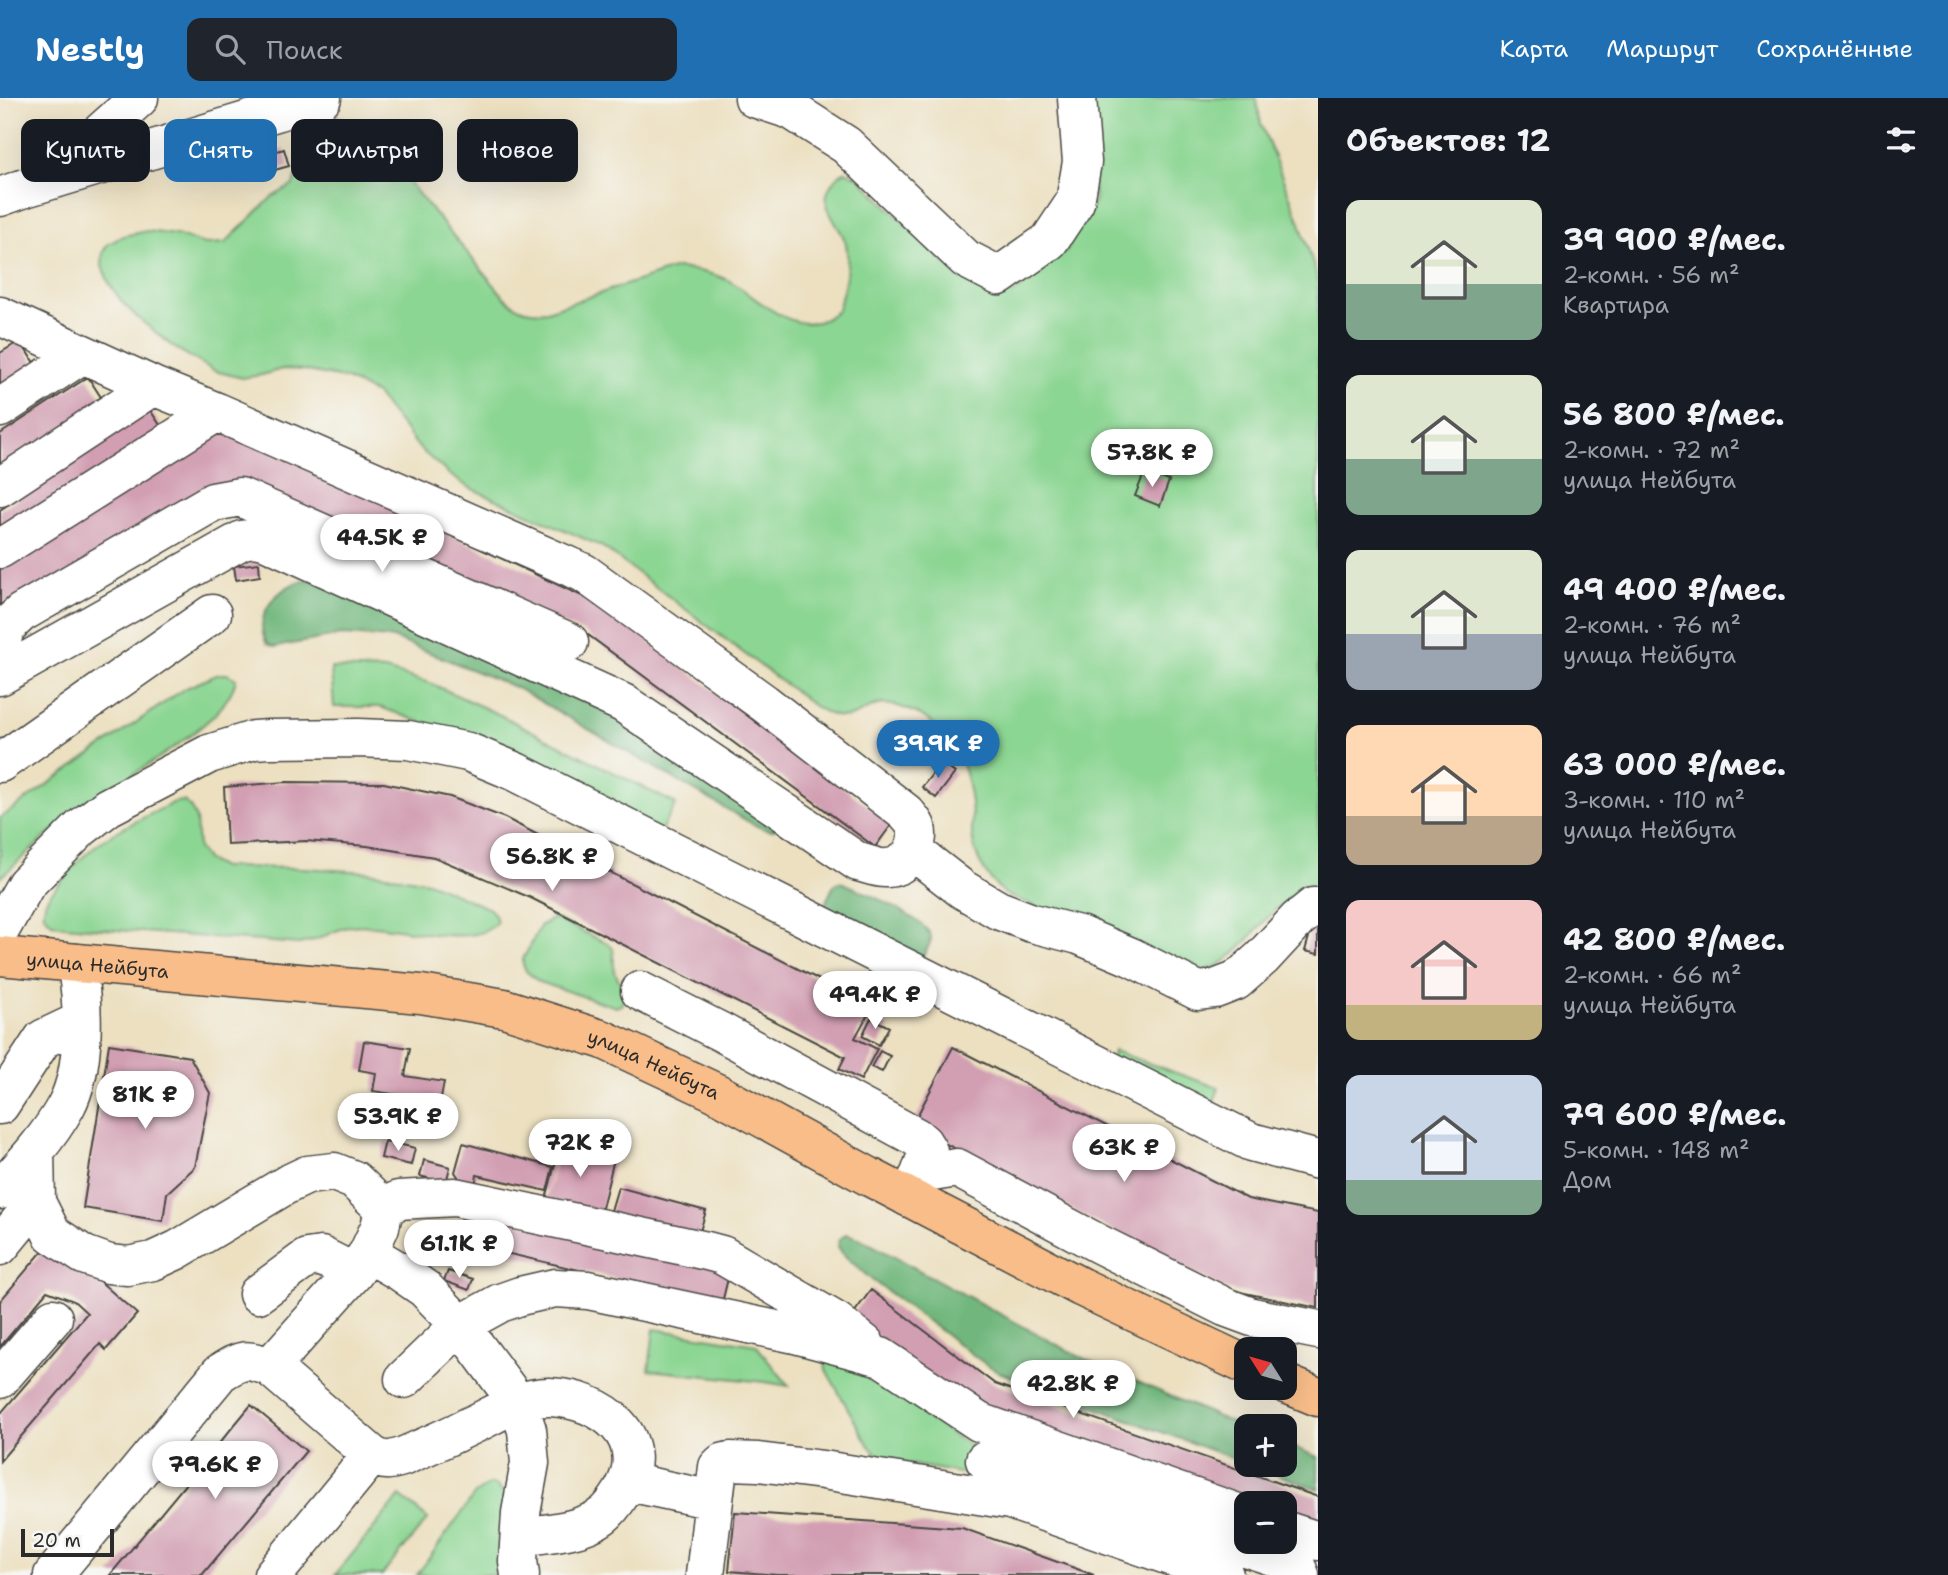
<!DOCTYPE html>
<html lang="ru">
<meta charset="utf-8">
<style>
:root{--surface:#171b24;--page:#20242c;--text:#f1f3f6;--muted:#9ea1a6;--accent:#1f6fb2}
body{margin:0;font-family:"Shantell Sans",sans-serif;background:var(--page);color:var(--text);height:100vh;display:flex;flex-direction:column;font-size:26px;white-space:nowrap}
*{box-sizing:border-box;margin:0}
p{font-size:23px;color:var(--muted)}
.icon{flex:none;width:38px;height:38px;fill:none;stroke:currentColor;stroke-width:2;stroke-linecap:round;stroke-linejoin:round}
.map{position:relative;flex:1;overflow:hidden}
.drawer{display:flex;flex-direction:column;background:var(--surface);width:630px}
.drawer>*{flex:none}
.guide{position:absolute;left:21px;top:21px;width:665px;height:63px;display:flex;gap:14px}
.needle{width:46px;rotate:307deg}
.controls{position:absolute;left:1234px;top:1239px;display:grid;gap:14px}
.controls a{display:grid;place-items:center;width:63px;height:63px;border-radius:14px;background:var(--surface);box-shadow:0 7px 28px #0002;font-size:35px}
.scale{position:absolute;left:21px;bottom:18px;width:93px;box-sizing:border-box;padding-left:7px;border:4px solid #2b2b2b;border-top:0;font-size:19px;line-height:24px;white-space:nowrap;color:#2b2b2b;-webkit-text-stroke:5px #f6f6f2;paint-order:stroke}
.price{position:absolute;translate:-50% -60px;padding:0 16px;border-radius:24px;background:#fff;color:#222;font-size:23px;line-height:46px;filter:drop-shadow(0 2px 4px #0008)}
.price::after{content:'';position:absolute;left:50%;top:42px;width:21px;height:16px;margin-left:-10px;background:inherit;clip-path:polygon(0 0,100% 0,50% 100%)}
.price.current{background:var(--accent);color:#fff}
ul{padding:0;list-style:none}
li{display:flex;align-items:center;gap:21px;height:175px;padding:0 28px}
li span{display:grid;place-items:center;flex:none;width:196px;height:140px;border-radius:14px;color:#555}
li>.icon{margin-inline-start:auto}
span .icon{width:84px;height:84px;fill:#fffc;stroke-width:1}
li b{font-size:30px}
h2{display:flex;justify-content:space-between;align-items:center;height:84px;padding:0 28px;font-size:30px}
.chip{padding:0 24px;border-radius:14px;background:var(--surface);box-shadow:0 7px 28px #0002;font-size:24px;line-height:63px}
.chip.current{background:var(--accent);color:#fff}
header{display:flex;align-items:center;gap:42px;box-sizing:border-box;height:98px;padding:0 35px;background:var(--accent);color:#fff}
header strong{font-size:33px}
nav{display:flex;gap:38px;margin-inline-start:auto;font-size:24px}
.search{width:490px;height:63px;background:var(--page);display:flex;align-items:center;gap:18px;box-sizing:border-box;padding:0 24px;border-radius:14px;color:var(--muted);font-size:26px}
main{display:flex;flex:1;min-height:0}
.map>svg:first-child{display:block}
</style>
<header>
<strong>Nestly</strong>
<div class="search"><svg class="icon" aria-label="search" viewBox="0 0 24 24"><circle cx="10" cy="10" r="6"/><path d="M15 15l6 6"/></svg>Поиск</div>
<nav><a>Карта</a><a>Маршрут</a><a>Сохранённые</a></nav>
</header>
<main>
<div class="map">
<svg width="1318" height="1477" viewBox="0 0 1318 1477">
<rect width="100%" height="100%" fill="#f6f6f2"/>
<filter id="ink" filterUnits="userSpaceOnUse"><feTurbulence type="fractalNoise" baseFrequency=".0143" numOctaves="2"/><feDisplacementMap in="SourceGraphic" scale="14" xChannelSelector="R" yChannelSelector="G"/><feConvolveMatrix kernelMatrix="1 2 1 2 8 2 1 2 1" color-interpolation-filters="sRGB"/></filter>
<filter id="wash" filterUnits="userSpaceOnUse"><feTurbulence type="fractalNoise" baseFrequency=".00686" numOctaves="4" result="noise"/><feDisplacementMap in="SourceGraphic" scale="28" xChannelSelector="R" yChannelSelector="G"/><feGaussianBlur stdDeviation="1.57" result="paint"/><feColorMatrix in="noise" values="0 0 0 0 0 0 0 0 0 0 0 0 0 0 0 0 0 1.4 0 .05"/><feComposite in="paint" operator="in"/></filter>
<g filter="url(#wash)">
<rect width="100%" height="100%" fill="#ece0c1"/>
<!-- green -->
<path fill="#8cd693" stroke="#5c805f" stroke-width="2" d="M1089 0H1256L1261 26 1299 122 1318 182V789C1302 795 1287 801 1275 812 1257 829 1230 869 1205 872 1198 873 1190 870 1183 869L1005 796C990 783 979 768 974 748 971 738 972 726 972 716 970 684 962 652 937 629 923 616 892 601 873 608 866 611 857 618 849 619 836 621 824 614 814 608L603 449 468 389 450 377 420 351 376 296 347 281 304 272 282 271 262 277 242 280 215 273 175 250 138 220 122 204 109 185 102 168 103 154 107 147 123 138 147 133 176 137 205 146 225 145 272 99 293 87 303 64V36L309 24 319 19H337L350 22 366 33 505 200C519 212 529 215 547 213L676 170C695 172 716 175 733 185 758 201 793 237 825 221 829 219 834 215 838 212 843 192 849 173 847 152 846 130 815 111 831 87 836 80 838 77 846 73L858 79 960 180 1012 196 1066 153 1095 102Z
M331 570 385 572 430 585 500 617 676 706 657 739 480 646 380 609H334Z
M219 576H227L236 581C234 593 220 613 210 621 166 660 111 687 65 723 42 741 21 761 0 780V720L184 591Z
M184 703 191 710 196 721 198 750 207 762 220 769 302 770 369 774 428 784 490 811 495 817 497 823C476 856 385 822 351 828 340 830 330 836 320 840 314 843 306 844 299 846L64 828 52 825 44 817C43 801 50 796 60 785 70 772 82 759 94 749 118 730 148 718 175 704Z
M554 820 609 846 613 851C614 858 613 867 615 874 620 889 630 890 621 907L616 909 539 884 526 873 523 867V861L541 827Z
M1114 953 1219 990 1208 1019 1106 971Z
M654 1231 756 1247 789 1288 765 1284 649 1272Z
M849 1260 953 1337 975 1350 972 1374 965 1376 892 1363 878 1357 869 1348 826 1272 825 1262Z
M490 1386 497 1388 505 1396 502 1477H417L475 1396Z
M400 1398 428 1421 382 1477H335Z"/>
<!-- forest -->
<path fill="#71b77d" stroke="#4e7154" stroke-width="2" d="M305 482H321L618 615 778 730C770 736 760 729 751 725L515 589 393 540 342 537 275 549 267 546C251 518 278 488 305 482Z
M838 784 844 785C860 792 931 823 931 840 931 846 925 854 922 860L823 810 834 787Z
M846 1136 859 1140 1078 1258 1246 1331V1365L1001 1275 984 1265 872 1182 844 1157 838 1149 839 1142Z
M1285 1346 1318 1359V1391L1251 1367H1284Z"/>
<g id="blocks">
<!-- building -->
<path fill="#d29fb2" d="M284 51 289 68 264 75 259 58Z
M20 243 36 268 0 291V255Z
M88 279 104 304 0 372V336Z
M150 312 164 333 0 442V412Z
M213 329 264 350 597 505 892 726 875 749 584 534 227 409 0 512V465Z
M1145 373 1169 383 1160 408 1135 398Z
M259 465 260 478 236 482 234 468Z
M941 665 955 675 936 700 922 689Z
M286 684 384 685 450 699 505 720 872 909 855 940 877 951 861 982 839 971 845 959 531 800 434 759 367 748 306 743 227 747 224 689Z
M1314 821 1318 822V856L1305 853Z
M871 920 889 929 879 947 862 938Z
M364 943 410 950 405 978 444 984 438 1016 398 1009 400 997 373 993 376 975 359 972Z
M109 946 190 959 210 995 195 1069 167 1095 163 1123 83 1110Z
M953 949 1248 1101 1318 1115V1210L1225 1191 925 1035 915 1022Z
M880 953 890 958 882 974 871 969Z
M385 1043 415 1050 411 1067 381 1060Z
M463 1045 553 1069 547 1093 477 1077 475 1087 461 1083 455 1074Z
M560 1048 614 1061 601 1114 546 1101Z
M424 1062 450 1069 446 1085 420 1078Z
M618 1089 706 1113 698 1140 610 1116Z
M486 1117 730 1172 722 1205 479 1149Z
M46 1149 94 1178 137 1216 106 1252 100 1246 0 1363V1316L87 1215 74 1203 47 1193 0 1249V1203Z
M448 1173 473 1181 469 1192 444 1183Z
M871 1192 995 1286 1318 1399V1432L1284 1420V1405H1246L980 1316 851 1219Z
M251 1307 306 1353 202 1477H110Z
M735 1414 962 1430 1094 1477H777L729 1473Z"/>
</g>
</g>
<g filter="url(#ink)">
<use href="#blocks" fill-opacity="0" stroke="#484642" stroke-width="2"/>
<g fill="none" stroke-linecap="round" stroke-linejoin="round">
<!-- minor casing -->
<g stroke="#484642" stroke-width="41">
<path id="minor" d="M754 0 791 12 846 47 966 161 999 178 1049 143 1075 104 1082 64 1077 0
M49 73 82 51 139 0
M0 99 25 90 322 0
M0 218 153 288 217 314 584 475 764 605 906 715C909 719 915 725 916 729 921 749 906 769 887 770 878 771 867 766 858 764L623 605 265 442 253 440 242 442 0 578
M0 310 81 257
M0 389 153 288
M0 451 217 314
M0 551 5 530 21 515 213 404 240 399 569 544
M0 665 212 516
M912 757 926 763 962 791 998 812 1032 825 1079 837 1131 859 1198 893 1215 891 1236 883 1262 860 1298 821 1313 809H1318
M0 832 26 786 81 730 108 709 209 656 254 642 269 641 358 640 408 642 468 654 516 674 1251 1044 1318 1062
M640 893 721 934 916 1039 923 1045 928 1053 920 1076
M0 1007 43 941 81 923
M35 1054 36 1104 52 1136 84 1157 109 1166 128 1168 153 1163 177 1152 286 1087 307 1077 334 1074 354 1082 384 1111 380 1129 368 1155 354 1175 270 1269C247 1260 241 1261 220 1275L53 1477
M0 1092C24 1066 49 1039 66 1008 86 971 84 905 76 865
M908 1099 920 1076 957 1070 1099 1146 1225 1209 1252 1219 1318 1232
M384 1111 398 1102 455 1099 707 1153 722 1157 837 1224 865 1246
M0 1148 36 1104
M368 1155 399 1173 425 1191 460 1227 518 1305 527 1332 530 1365 521 1415 518 1463 520 1477
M258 1196 307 1160 321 1158 354 1175
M270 1269 372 1357C384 1364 389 1363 402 1359 425 1349 448 1339 470 1328 495 1317 521 1298 550 1299 602 1301 654 1339 622 1394 617 1402 609 1413 602 1418 580 1434 545 1435 520 1439
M0 1281 53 1220
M404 1281 460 1227 500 1205 520 1198 555 1190 588 1192 795 1236 881 1259 979 1324 1246 1418
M985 1362 1278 1460 1296 1468 1300 1477
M628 1384 713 1402
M1284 1432 1318 1443
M273 1477 372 1357
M705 1477 718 1369 722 1365 730 1363 758 1364 823 1372 1010 1402 1224 1477"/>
</g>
<!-- major casing -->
<g stroke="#484642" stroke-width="41">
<g id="major">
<path id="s1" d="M0 858 421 896 504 910 604 942 717 995 868 1078 1081 1189 1246 1267"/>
<path d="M1284 1285 1318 1299"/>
</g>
</g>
<!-- minor -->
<use href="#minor" stroke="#fff" stroke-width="38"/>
<!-- major -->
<use href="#major" stroke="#f8bd89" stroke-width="38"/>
</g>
</g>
<g text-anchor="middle" stroke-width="5" stroke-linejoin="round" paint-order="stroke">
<!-- street labels -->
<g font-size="19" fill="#2b2b2b" stroke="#f6f6f2">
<text dy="7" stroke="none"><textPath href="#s1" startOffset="98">улица Нейбута</textPath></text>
<text dy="7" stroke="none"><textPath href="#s1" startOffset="667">улица Нейбута</textPath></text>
</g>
</g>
</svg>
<div class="controls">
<a><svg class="needle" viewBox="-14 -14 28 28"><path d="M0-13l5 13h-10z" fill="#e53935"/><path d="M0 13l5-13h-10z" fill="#9ea1a6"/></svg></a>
<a>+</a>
<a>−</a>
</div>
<div class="scale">20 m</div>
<b class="price" style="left:1152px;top:391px">57.8K ₽</b>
<b class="price" style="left:382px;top:476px">44.5K ₽</b>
<b class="price current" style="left:938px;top:682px">39.9K ₽</b>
<b class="price" style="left:552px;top:795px">56.8K ₽</b>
<b class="price" style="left:875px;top:933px">49.4K ₽</b>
<b class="price" style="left:145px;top:1033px">81K ₽</b>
<b class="price" style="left:398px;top:1055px">53.9K ₽</b>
<b class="price" style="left:580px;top:1081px">72K ₽</b>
<b class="price" style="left:1124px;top:1086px">63K ₽</b>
<b class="price" style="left:459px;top:1182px">61.1K ₽</b>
<b class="price" style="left:1073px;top:1322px">42.8K ₽</b>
<b class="price" style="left:215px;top:1403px">79.6K ₽</b>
<div class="guide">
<a class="chip">Купить</a>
<a class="chip current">Снять</a>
<a class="chip">Фильтры</a>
<a class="chip">Новое</a>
</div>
</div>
<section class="drawer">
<h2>Объектов: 12<svg class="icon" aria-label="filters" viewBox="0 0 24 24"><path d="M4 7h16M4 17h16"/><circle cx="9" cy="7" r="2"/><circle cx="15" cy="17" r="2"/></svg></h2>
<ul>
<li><span style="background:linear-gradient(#dfe7d0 60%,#7fa58c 0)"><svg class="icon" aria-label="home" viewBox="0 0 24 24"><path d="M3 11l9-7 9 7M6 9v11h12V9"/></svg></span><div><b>39 900 ₽/мес.</b><p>2-комн. · 56 m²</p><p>Квартира</p></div></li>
<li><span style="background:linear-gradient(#dfe7d0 60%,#7fa58c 0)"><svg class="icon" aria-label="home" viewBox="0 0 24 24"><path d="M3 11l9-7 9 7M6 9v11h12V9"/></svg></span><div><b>56 800 ₽/мес.</b><p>2-комн. · 72 m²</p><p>улица Нейбута</p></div></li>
<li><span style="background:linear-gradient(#dfe7d0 60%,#9aa5b1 0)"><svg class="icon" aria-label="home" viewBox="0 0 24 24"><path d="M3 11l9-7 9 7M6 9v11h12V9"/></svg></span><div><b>49 400 ₽/мес.</b><p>2-комн. · 76 m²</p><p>улица Нейбута</p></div></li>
<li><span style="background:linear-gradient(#ffd9b3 65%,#b9a48a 0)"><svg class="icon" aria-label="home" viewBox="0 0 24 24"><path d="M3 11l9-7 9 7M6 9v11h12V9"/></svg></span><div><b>63 000 ₽/мес.</b><p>3-комн. · 110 m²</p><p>улица Нейбута</p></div></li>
<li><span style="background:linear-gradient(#f6c9c9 75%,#c2b280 0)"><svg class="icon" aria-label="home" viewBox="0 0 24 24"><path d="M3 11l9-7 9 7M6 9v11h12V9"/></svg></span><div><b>42 800 ₽/мес.</b><p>2-комн. · 66 m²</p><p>улица Нейбута</p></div></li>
<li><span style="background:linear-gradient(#c9d6e8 75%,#7fa58c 0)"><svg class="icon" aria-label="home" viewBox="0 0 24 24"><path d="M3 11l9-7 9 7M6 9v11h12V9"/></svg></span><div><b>79 600 ₽/мес.</b><p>5-комн. · 148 m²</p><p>Дом</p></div></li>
</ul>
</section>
</main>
